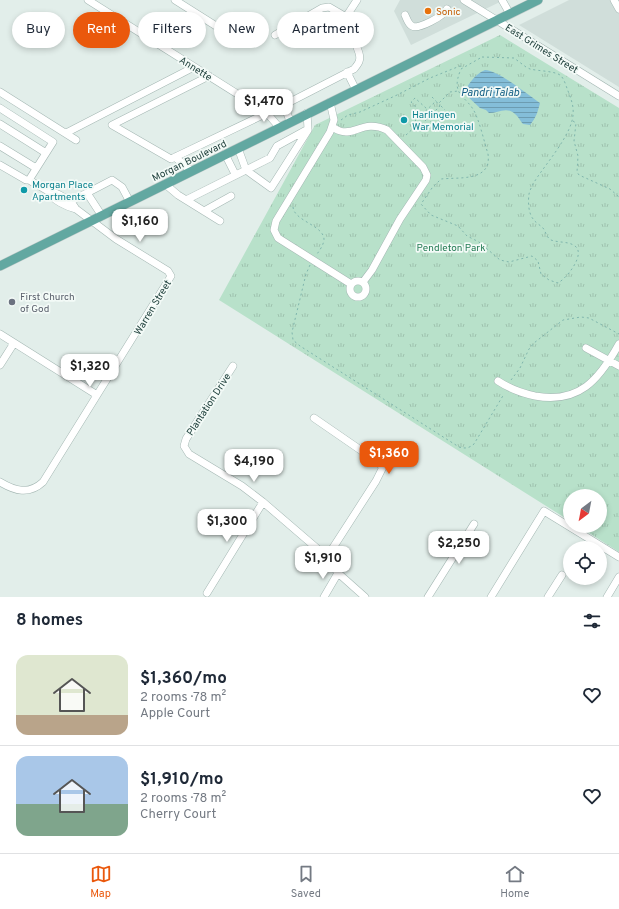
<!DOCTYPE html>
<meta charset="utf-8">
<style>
:root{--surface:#fff;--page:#f6f6f7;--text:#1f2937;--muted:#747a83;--line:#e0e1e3;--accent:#ea580c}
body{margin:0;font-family:Overpass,sans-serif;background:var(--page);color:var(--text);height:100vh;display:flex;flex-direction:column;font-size:15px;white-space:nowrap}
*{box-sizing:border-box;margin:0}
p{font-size:13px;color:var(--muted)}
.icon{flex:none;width:22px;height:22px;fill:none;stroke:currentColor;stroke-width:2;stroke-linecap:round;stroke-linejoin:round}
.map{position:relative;height:597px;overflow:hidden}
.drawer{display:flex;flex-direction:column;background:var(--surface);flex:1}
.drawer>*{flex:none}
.hud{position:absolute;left:12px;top:12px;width:400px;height:36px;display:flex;gap:8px}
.needle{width:26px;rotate:212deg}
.buttons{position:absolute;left:563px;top:489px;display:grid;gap:8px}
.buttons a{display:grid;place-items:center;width:44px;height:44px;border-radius:50%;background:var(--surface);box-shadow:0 2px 6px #0003;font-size:20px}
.price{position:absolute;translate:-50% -34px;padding:0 9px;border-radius:8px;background:#fff;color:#222;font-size:13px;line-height:26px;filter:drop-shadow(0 1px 2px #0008)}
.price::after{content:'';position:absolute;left:50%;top:24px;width:12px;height:9px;margin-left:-6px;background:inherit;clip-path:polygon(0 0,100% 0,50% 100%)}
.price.selected{background:var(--accent);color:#fff}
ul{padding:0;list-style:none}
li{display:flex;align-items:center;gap:12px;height:100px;padding:0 16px}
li+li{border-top:1px solid var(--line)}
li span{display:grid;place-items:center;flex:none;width:112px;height:80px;border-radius:12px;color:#555}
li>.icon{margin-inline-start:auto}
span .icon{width:48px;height:48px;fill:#fffc;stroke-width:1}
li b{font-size:17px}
h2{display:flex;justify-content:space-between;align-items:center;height:48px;padding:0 16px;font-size:17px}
.chip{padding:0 14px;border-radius:18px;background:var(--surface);box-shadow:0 2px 6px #0003;font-size:14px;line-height:36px}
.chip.selected{background:var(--accent);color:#fff}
.tab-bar{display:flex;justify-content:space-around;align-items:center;height:56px;border-top:1px solid var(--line);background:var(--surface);font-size:11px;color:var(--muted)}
.tab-bar a{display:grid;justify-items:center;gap:2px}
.tab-bar .selected{color:var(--accent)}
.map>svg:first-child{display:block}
</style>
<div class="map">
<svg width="619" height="597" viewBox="0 0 619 597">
<defs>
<pattern id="park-tufts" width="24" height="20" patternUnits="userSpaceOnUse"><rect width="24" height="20" fill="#b8e1ca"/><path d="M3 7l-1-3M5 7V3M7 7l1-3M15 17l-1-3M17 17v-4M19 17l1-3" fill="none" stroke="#9ec2ae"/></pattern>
<pattern id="water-rules" width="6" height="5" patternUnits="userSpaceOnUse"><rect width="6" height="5" fill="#84bed9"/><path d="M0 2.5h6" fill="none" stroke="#6c9cb1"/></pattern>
</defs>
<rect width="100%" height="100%" fill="#e2eeea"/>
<!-- built -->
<path fill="#d0deda" d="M400 0H504L411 45 394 11Z
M569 0H619V87L519 25Z"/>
<!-- park -->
<path fill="url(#park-tufts)" d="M500 35 619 108V552L578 526H600V496H570V521L219 300 315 125Z"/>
<!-- water -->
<path fill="url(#water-rules)" d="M485 70C498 70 528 95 540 103 538 111 536 118 530 125L523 124C520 121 519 117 515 114 507 106 498 113 489 113L486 110 480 108 465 94C466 85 477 73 485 70Z"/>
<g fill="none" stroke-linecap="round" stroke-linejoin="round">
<!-- minor casing -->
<g stroke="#a4b7b3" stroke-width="8">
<path id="minor" d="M88 0 266 112 279 127
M175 0 224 31
M464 0 619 96
M502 0 510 14
M614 0 619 9
M405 15C407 19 408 24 412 26 418 30 444 16 447 9
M346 17 357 0
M275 35 322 8 329 7 346 17 359 53C361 60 359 63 354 69L284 105 290 121
M347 72 356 90
M209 76 112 125 171 159 267 113
M0 92 76 140
M330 102 334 120 330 132 276 221 274 230 278 238 351 284
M0 108 53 142 29 180
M0 124 46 153
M332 127C334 128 337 130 340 131 355 136 364 119 387 130L423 167 427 175 426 180 400 219 372 270 363 282
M66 133 194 67
M0 146 36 168
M238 148 246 170 271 188 308 130
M225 154 235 174
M175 157 191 171
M0 165 26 180H29L48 191
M165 184 178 195 220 221
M75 199 87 193
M186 200 270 158 277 146 308 129 307 113
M204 211 231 196
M102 216 87 193 112 180 122 187 130 202
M350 289a8 8 0 1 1 16 0a8 8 0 1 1-16 0Z
M0 334 97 395
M586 348 619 366
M0 365 14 343
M233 366 186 439 184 446 189 454 242 486 263 502 327 557 338 573 365 597
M498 381C510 389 521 393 535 396 579 404 599 380 619 344
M314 418 375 460 383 467 376 481 327 557
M0 482C15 491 29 495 43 482L171 276 168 271 116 239 76 209C67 207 52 200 48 191 57 192 72 201 76 209
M207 593 263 502
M324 597 338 573
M428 597 474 524
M491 597 544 511 619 557
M548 597 562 575
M607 597 619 577"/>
</g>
<!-- major casing -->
<g stroke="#c1cac9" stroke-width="10">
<path id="major" d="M0 266 538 0"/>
</g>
<!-- path -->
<path stroke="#7fb5ac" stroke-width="1" stroke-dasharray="2 3" stroke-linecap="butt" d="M482 57 514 58 526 67 530 69C538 71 554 71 560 75 564 78 566 86 568 91 571 99 574 106 573 115 572 132 551 158 541 172 536 179 531 186 529 194 528 201 528 214 534 220 536 223 540 225 543 228 546 232 546 237 551 240 559 243 568 241 575 246 586 254 567 278 558 283L549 280 541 274 538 261 532 256 509 262 500 260 479 242 467 236 458 226 431 215 421 204 432 188 441 179C459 177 492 182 488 154 484 141 481 127 476 115 468 95 449 97 461 69Z
M432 97 436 101
M441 106 445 110
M422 114 411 102 415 98 427 109
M412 118 415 121
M427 118 440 131 444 126 432 114
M341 120 348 115 360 112 397 95 430 78 460 66 463 67
M573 121 576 123 574 141 578 156 577 172 579 175 610 189 619 197
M418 124 420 126 440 106 439 104
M420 126 423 129
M406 135 418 124 415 121 436 101 438 104 450 92 458 91
M293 207C294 221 323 225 324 239 324 244 320 250 317 254
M310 265 306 274 292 332 293 340 300 346 459 447C466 449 469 448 474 444L504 394
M511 380 520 368 529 349 534 343 563 320 581 317 589 318 619 334"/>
<!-- minor -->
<use href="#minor" stroke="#fff" stroke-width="7"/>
<!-- major -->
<use href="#major" stroke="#62a8a1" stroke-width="9"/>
</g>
<!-- markers -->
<circle fill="#e8710a" stroke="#f3faf7" stroke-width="1.5" cx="428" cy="11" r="4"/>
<g fill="#0f9aa8" stroke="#f3faf7" stroke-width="1.5">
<circle cx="404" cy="120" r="4"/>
<circle cx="24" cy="190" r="4"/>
</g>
<circle fill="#6b7280" stroke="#f3faf7" stroke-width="1.5" cx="12" cy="302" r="4"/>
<g text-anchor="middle" stroke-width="3.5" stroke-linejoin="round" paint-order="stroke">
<!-- food labels -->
<g font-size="10" fill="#c56008" stroke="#f3faf7" text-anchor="start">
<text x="436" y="15">Sonic</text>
</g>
<!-- street labels -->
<g font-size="10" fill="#20413d" stroke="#f3faf7">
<text transform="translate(542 48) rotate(32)" y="4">East Grimes Street</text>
<text transform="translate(196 68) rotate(32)" y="4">Annette</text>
<text transform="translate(189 160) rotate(-26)" y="4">Morgan Boulevard</text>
<text transform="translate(152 307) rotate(-59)" y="4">Warren Street</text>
<text transform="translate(208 404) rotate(-57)" y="4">Plantation Drive</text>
</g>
<!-- culture labels -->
<g font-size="10" fill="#0d838f" stroke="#f3faf7" text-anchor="start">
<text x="412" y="118">Harlingen<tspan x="412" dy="12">War Memorial</tspan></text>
<text x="32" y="188">Morgan Place<tspan x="32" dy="12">Apartments</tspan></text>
</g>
<!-- park labels -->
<g font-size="10" fill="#257c55" stroke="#f3faf7">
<text x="451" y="251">Pendleton Park</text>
</g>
<!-- worship labels -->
<g font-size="10" fill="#5b616d" stroke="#f3faf7" text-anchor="start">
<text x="20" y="300">First Church<tspan x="20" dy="12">of God</tspan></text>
</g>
<!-- water labels -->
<g font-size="11" font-style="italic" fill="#135f84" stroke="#f3faf7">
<text x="490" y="96">Pandri Talab</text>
</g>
</g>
</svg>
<div class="buttons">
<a><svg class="needle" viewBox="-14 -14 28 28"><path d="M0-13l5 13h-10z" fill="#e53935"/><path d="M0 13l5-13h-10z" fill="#747a83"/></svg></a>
<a><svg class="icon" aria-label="locate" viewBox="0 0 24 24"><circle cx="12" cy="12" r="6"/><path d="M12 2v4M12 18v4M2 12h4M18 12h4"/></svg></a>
</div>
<b class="price" style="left:264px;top:123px">$1,470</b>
<b class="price" style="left:140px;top:243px">$1,160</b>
<b class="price" style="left:90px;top:388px">$1,320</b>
<b class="price selected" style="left:389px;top:475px">$1,360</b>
<b class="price" style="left:254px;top:483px">$4,190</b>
<b class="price" style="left:227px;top:543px">$1,300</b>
<b class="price" style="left:459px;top:565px">$2,250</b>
<b class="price" style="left:323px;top:580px">$1,910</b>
<div class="hud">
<a class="chip">Buy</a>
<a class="chip selected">Rent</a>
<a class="chip">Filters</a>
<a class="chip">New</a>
<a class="chip">Apartment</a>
</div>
</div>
<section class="drawer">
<h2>8 homes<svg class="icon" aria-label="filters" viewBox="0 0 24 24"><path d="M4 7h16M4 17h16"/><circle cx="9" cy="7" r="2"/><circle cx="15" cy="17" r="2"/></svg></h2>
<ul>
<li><span style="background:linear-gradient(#dfe7d0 75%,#b9a48a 0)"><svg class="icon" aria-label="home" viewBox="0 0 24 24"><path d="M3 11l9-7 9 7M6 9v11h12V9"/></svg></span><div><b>$1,360/mo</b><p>2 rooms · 78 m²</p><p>Apple Court</p></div><svg class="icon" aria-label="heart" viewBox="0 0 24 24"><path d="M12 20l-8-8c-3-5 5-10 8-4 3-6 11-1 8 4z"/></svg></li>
<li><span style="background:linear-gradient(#a9c7e8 60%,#7fa58c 0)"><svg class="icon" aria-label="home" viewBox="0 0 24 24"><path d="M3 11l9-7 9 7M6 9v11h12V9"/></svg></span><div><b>$1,910/mo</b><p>2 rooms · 78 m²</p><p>Cherry Court</p></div><svg class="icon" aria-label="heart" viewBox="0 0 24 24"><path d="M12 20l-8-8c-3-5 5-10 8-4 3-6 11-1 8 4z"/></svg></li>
</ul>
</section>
<nav class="tab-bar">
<a class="selected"><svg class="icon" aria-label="map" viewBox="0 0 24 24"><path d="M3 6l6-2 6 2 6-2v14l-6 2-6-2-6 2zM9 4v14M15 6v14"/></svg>Map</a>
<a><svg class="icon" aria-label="saved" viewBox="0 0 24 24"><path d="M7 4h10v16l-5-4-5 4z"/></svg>Saved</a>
<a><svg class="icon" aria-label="home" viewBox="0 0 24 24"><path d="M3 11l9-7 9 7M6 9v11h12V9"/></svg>Home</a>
</nav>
